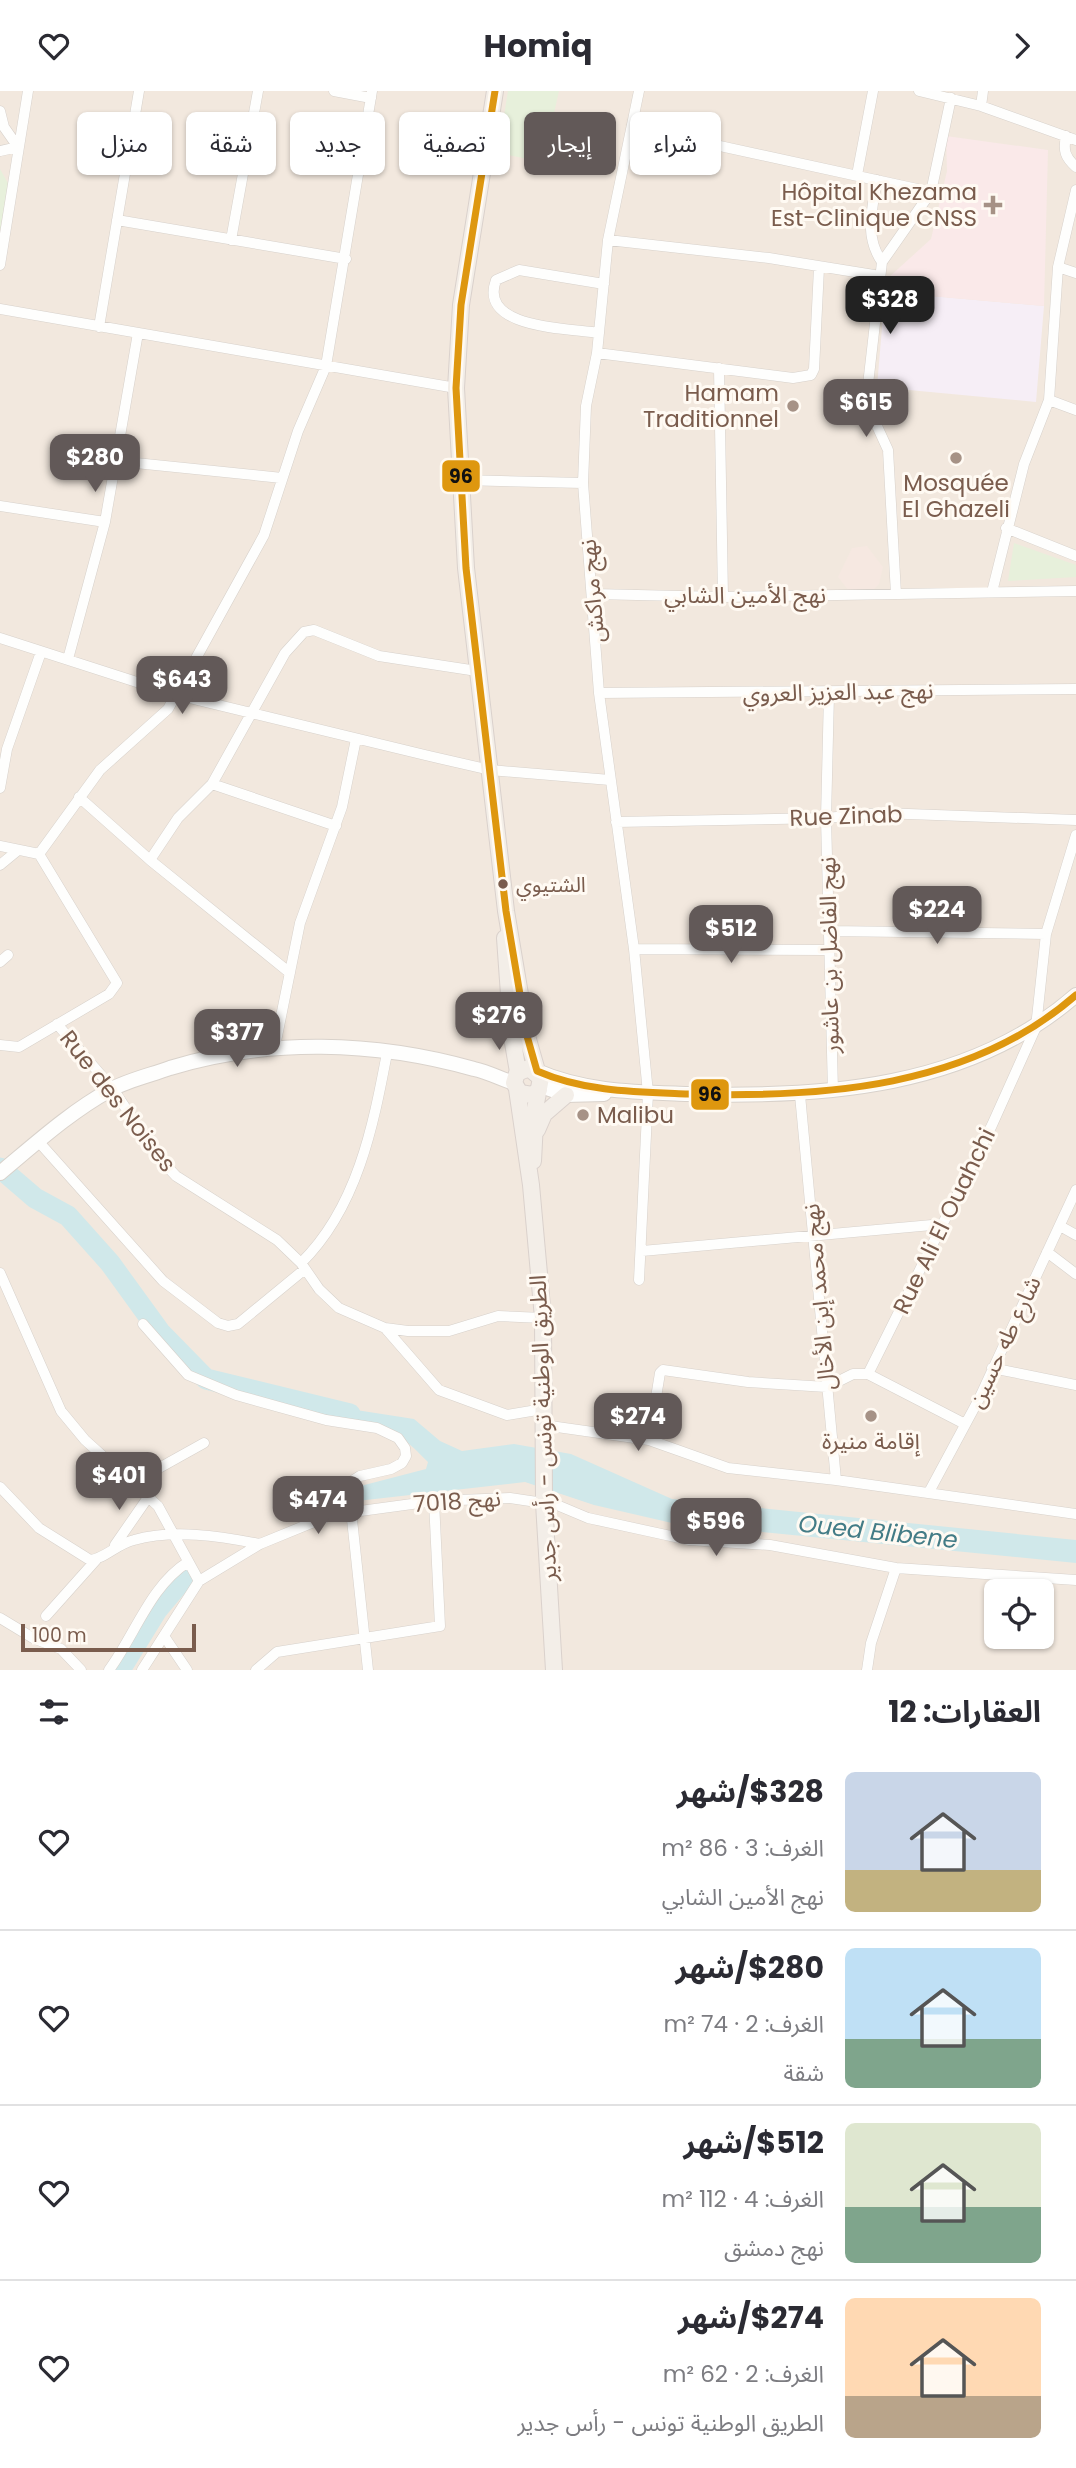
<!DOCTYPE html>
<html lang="ar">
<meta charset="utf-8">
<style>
:root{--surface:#fff;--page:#f7f7f7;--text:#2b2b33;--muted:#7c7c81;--line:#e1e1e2;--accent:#625958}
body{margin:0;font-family:Poppins,"Noto Sans Arabic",sans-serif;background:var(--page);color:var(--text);direction:rtl;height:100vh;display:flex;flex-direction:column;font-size:26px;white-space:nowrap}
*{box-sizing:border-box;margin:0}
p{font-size:23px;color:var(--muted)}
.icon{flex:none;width:38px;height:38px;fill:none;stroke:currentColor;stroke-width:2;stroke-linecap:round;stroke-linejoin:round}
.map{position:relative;height:1579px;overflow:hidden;direction:ltr}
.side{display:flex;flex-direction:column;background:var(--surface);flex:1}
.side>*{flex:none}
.banner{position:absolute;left:21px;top:21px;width:700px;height:63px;direction:rtl;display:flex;gap:14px}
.fabs{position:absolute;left:984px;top:1488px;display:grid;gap:14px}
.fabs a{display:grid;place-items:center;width:70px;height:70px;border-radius:10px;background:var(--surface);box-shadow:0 2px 5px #0004;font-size:35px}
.scale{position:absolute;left:21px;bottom:18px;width:175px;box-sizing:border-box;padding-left:7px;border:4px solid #7a5c4d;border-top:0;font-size:19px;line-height:24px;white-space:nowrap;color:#7a5c4d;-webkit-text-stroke:5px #fffaf3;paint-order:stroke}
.price{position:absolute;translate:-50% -60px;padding:0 16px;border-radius:14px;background:var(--accent);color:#fff;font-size:23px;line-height:46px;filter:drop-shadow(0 2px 4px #0008)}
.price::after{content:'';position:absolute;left:50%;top:42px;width:21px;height:16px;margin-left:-10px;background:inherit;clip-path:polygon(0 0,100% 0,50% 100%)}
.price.active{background:#222;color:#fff}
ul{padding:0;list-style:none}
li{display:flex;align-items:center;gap:21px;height:175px;padding:0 35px}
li+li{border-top:2px solid var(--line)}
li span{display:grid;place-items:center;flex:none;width:196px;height:140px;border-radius:10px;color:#555}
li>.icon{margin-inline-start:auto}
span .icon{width:84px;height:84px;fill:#fffc;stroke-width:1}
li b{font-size:30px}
h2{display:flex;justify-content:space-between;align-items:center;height:84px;padding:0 35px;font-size:30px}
.tag{padding:0 24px;border-radius:10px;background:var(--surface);box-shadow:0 2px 5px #0004;font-size:24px;line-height:63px}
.tag.active{background:var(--accent);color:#fff}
header{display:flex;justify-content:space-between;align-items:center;height:91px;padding:0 35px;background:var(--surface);font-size:32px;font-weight:700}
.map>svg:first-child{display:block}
</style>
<header><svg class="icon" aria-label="forward" viewBox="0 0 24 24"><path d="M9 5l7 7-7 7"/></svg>Homiq<svg class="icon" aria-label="heart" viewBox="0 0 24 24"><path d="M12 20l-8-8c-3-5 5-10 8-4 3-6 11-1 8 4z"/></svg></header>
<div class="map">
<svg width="1076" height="1579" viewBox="0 0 1076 1579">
<rect width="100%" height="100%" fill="#f9f5f0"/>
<!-- residential -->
<path fill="#f2e8de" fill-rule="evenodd" d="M0 0H1076V1579H0ZM996 1500H1041V1545H996Z"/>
<!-- commercial -->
<path fill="#f6e8e1" d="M867 455 883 476 879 493 872 500 848 499 838 486 852 457Z"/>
<!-- education -->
<path fill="#f6eef6" d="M885 201 1044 215 1036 311 877 296Z"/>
<!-- medical -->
<path fill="#fae9e9" d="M946 45 1048 59 1044 215 885 201 888 187 931 148 947 80Z"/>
<!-- green -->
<path fill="#e7f0db" d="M508 0H559L543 71 498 62Z
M0 78 9 94 0 144Z
M1014 452 1076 474V486L1008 490Z"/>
<!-- water -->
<path fill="#d0e8ea" d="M324 1314 414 1328 440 1350 462 1360 514 1353 571 1363 672 1408 1076 1449V1472L672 1432 594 1414 525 1391 357 1410 349 1398 426 1378 428 1371C388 1329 376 1333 322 1325Z"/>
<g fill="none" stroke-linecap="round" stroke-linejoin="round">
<!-- river -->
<path stroke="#d0e8ea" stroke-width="21" d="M0 1077 35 1107 68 1125 110 1172 160 1241 206 1288 350 1323
M120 1579 157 1519 184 1487"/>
<!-- minor casing -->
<g stroke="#d7d1cb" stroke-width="11">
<path id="minor" d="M334 0 371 7
M639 0 608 149 597 262 586 315 583 392 599 602 634 858 648 1002 639 1189
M919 0 981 15 1076 49
M981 15 983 0
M0 20 4 36 18 56 0 60
M633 36 931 101
M1066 45C1063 60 1065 66 1076 76
M857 84 873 0
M877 89C872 119 864 145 882 171
M117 129 346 168
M231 149 258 0
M608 149 769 167 880 185
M0 174 28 0
M1058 176 1076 182
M0 218 456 297
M99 236 139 0
M599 242C568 237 478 238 496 189L519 179 604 193
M597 262 793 287 811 284 814 278 819 177
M719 277 723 506
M1049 309 1076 319
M116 370 282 387
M461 389 583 392
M0 415 105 431
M1006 437 1076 465
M992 501 1024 373 1049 309 1058 176 1076 99
M594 503 723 506 1076 500
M896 503 888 359 866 311 882 171 931 101 951 7
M0 547 177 604 425 664 490 679 610 689
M68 568 105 431 138 242
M599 602 1076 598
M829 603 826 727 833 1000
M212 693 336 735
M0 697 7 658 41 561
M79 706 150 769 290 882
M616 731 826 727 881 722 1076 729
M0 755 39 763
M39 763 100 679 168 618 264 444 298 340 326 275 372 0
M150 769 178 727 212 693 285 562 304 541 314 539 379 565 477 580
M0 774 17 760
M829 840 1046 843
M634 858 828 859
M0 871 8 864
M57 933 113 998 159 1067 176 1085 277 1149 301 1172 319 1198 339 1217 385 1237 408 1240H449L498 1225 543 1227
M0 954 19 956 109 903 117 892 39 763
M275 955 300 832 342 716 356 648
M800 1004 836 1389 1076 1423
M38 1050 163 1190 218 1232 228 1235 238 1233 305 1178
M1060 1135 1076 1144
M642 1160 943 1133
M1047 1161 1076 1183
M301 1172C357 1117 373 1036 387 962
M0 1182 61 1320 85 1349 158 1415 199 1490
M143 1233 188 1284 236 1304 326 1329 377 1337 398 1347 405 1357 406 1365 402 1372 391 1378 360 1385 346 1394 329 1411 321 1427
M385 1237 439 1299 507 1324 543 1318
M992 1277 1076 1294
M868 1283 965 1333
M543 1334 649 1349 660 1282 663 1279 748 1291 827 1296 853 1283H868L992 1034 1036 936 1046 843 1076 744
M649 1349 728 1377 836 1389
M134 1391 204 1352
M0 1396 39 1437 90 1469C104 1468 117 1453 134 1449 174 1438 219 1445 260 1453
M929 1401 979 1308 1076 1099
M351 1419 368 1579
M115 1454 149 1405
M46 1525 96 1469
M0 1527 33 1547 61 1558 81 1579
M164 1545 187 1579
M109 1579C135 1544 150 1495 188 1471
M142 1579 199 1490 260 1453 331 1424 434 1410 510 1407 557 1414 588 1427 689 1449 770 1454 896 1477 1076 1489
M256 1579 277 1561 440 1535 434 1410
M867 1579 871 1552 896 1477"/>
</g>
<!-- secondary casing -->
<g stroke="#d9d2cb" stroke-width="16">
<path id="secondary" d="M537 980C585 1001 636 1001 688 1003 823 1007 970 997 1076 904
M541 995 566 1004 604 1003
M0 1082C35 1053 70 1021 110 999 128 989 151 984 170 977 268 947 375 950 474 978 488 981 501 988 514 992"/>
</g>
<!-- primary casing -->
<g stroke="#dad1cc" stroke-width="18">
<path id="primary" d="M495 0 461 214 456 297 466 477 506 820 527 945 537 980
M505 847 512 946 518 981
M517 998 531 1094 543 1227 544 1412 554 1579
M537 1039 544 1023 566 1004
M533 1070 536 1012 541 987 529 977 517 982 514 992 520 1002 532 1004 539 999"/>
</g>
<!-- minor -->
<use href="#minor" stroke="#fefefd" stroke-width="10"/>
<!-- secondary -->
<use href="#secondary" stroke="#fefefd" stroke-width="14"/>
<!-- primary -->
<use href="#primary" stroke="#f3eee8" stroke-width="16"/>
<!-- bus-1 casing -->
<g stroke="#fffaf3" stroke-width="12">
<path id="bus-1" d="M495 0 461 214 456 297 466 477 506 820 527 945 537 980C585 1001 636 1001 688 1003 823 1007 970 997 1076 904"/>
</g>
<!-- bus-1 -->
<use href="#bus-1" stroke="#de970f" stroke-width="7"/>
</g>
<!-- markers -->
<g fill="#a69286" stroke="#fffaf3" stroke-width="2.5">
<path d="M989.5 103.5h7v7h7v7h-7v7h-7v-7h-7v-7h7z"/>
<circle cx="793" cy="315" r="7"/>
<circle cx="956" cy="367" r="7"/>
<circle cx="583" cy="1024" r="7"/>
<circle cx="871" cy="1325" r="7"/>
</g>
<circle fill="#7a5c4d" stroke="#fffaf3" stroke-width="2.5" cx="503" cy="793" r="6"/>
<g text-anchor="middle" stroke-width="6" stroke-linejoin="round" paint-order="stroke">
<!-- bus labels -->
<g font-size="21" fill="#7a5c4d" stroke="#fffaf3" text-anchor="start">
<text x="516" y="801">الشتيوي</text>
</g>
<!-- poi labels -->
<g font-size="23" fill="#7a5c4d" stroke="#fffaf3" text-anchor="end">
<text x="977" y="109">Hôpital Khezama<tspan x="977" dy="26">Est-Clinique CNSS</tspan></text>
<text x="779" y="310">Hamam<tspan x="779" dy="26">Traditionnel</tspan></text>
<text x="956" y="400" text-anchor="middle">Mosquée<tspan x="956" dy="26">El Ghazeli</tspan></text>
<text x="597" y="1032" text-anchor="start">Malibu</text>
<text x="871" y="1358" text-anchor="middle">إقامة منيرة</text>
</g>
<!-- street labels -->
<g font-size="23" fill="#7a5c4d" stroke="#fffaf3">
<text transform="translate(592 500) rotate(-95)" y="8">نهج مراكش</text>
<text x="745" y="512">نهج الأمين الشابي</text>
<text transform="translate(838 601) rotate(-1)" y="8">نهج عبد العزيز العروي</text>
<text transform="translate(846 725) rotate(-2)" y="8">Rue Zinab</text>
<text transform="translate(829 864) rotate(-91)" y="8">نهج الفاضل بن عاشور</text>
<text transform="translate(118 1010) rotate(52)" y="8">Rue des Noises</text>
<text transform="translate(944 1130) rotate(-64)" y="8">Rue Ali El Ouahchi</text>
<text transform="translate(819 1206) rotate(-95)" y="8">نهج محمد إبن الأخال</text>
<text transform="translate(1004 1251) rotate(-65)" y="8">شارع طه حسين</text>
<text transform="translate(543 1337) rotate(-92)" y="8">الطريق الوطنية تونس - رأس جدير</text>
<text transform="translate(457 1410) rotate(-4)" y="8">نهج 7018</text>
</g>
<!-- water labels -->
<g font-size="24" font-style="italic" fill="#437c86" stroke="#fffaf3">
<text transform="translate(878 1441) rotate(6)" y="8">Oued Blibene</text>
</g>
</g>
<g stroke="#fffaf3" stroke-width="2.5">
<rect x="441" y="368" width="40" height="34" rx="7" fill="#de970f"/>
<rect x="690" y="987" width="40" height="33" rx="7" fill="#de970f"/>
</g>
<g font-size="19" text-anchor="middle" font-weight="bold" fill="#111">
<text x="461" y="392">96</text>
<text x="710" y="1010">96</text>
</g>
</svg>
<div class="fabs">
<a><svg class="icon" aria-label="locate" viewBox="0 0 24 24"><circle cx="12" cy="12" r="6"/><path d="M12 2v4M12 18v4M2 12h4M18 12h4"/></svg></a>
</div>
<div class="scale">100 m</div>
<b class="price active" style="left:890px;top:245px">$328</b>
<b class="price" style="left:866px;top:348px">$615</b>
<b class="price" style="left:95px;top:403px">$280</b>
<b class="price" style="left:182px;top:625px">$643</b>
<b class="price" style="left:937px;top:855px">$224</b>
<b class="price" style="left:731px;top:874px">$512</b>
<b class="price" style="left:499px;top:961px">$276</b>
<b class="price" style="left:237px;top:978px">$377</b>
<b class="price" style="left:638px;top:1362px">$274</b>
<b class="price" style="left:119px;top:1421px">$401</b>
<b class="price" style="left:318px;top:1445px">$474</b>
<b class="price" style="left:716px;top:1467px">$596</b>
<div class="banner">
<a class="tag">شراء</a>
<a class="tag active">إيجار</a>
<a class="tag">تصفية</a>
<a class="tag">جديد</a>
<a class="tag">شقة</a>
<a class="tag">منزل</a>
</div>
</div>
<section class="side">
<h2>العقارات: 12<svg class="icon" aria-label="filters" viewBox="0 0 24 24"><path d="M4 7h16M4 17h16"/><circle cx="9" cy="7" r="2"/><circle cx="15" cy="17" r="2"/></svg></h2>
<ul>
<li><span style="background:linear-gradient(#c9d6e8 70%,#c2b280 0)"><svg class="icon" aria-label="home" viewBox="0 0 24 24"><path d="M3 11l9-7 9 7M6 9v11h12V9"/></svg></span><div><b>$328/شهر</b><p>الغرف: 3 · 86 m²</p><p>نهج الأمين الشابي</p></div><svg class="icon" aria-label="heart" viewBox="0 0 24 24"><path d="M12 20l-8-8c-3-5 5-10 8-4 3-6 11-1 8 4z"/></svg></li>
<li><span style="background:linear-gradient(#bfe0f5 65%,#7fa58c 0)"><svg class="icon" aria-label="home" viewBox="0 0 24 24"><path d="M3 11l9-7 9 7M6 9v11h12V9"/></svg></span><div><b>$280/شهر</b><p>الغرف: 2 · 74 m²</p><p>شقة</p></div><svg class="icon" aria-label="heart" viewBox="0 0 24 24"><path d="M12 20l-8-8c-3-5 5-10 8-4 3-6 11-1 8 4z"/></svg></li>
<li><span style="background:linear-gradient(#dfe7d0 60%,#7fa58c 0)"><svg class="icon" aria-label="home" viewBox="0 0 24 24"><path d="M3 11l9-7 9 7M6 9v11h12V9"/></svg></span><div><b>$512/شهر</b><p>الغرف: 4 · 112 m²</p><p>نهج دمشق</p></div><svg class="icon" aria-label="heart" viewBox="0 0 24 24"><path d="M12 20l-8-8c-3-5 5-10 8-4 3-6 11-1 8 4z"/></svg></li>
<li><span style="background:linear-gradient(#ffd9b3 70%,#b9a48a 0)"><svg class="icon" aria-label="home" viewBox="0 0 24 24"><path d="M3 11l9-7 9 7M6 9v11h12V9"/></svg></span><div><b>$274/شهر</b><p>الغرف: 2 · 62 m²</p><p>الطريق الوطنية تونس - رأس جدير</p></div><svg class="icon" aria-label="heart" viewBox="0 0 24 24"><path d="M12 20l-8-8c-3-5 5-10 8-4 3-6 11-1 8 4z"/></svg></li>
</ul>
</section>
